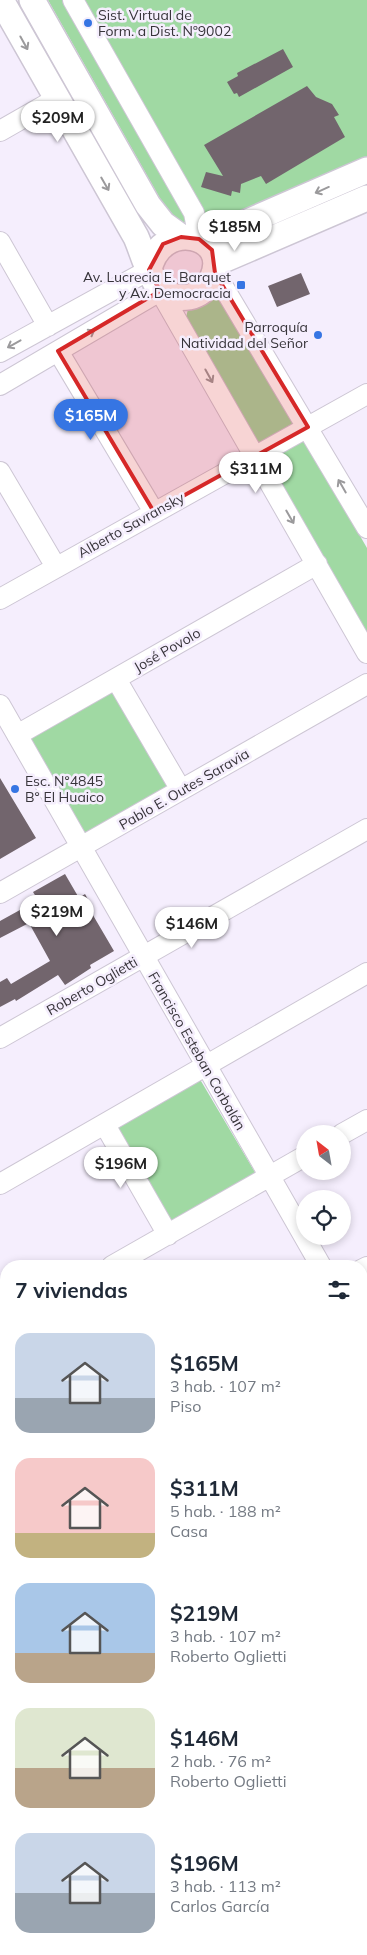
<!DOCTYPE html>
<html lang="es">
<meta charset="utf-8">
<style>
:root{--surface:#fff;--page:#f2f2f3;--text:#1f2937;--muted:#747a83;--accent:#3675e3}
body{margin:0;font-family:Mulish,sans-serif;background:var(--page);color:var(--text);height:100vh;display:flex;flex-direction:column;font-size:19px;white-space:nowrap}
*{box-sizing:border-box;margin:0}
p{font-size:16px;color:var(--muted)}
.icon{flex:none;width:28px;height:28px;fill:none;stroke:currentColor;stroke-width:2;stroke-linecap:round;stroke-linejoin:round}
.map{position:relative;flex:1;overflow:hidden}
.details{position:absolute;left:0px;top:1260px;width:368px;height:695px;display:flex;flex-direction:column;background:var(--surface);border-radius:20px 20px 0 0;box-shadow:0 2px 8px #0003}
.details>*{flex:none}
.needle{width:32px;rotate:329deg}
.fabs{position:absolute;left:296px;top:1125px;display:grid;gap:10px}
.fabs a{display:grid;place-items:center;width:55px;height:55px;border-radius:50%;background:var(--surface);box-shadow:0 2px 8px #0003;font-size:25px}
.price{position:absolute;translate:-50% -42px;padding:0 11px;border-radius:18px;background:#fff;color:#222;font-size:16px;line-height:32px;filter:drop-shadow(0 1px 2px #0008)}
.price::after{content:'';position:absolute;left:50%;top:30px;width:15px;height:11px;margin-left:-8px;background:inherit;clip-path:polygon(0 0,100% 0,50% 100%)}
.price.selected{background:var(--accent);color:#fff}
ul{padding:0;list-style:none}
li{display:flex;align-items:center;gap:15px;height:125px;padding:0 15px}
li span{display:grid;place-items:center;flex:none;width:140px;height:100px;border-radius:15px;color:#555}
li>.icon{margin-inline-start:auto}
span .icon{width:60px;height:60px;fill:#fffc;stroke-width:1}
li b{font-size:21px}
h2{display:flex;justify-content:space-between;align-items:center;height:60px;padding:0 15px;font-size:21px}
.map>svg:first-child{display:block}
</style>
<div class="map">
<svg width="367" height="1955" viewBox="0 0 367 1955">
<rect width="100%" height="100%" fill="#f5eefd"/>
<!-- green -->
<path fill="#a0d9a3" d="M48 0H367V157L207 230 171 218Z
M218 290 367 548V635L186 318 189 304Z
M116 679 181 790 81 847 17 735Z
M198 1076 256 1174 171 1224 113 1126Z
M367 1614V1955H292L288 1949H361V1617Z
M0 1786 6 1797V1949H93L97 1955H0Z"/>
<!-- building -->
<path fill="#72656d" d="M283 49 293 67 239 97 237 93 234 94 227 82 238 76 237 73Z
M307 86 316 97 332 104 339 115 334 117 345 137 266 184 261 176 241 184 240 193 232 191 231 196 201 187 206 172 223 176 204 145Z
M301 273 310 294 277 307 268 286Z
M0 778 36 838 0 859Z
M65 874 79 898 85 894 90 903 87 905 114 951 90 965 91 968 65 985 58 975 16 1001 15 999 0 1007V982L7 978 11 984 50 961 29 923 0 938V921L38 900 33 892Z"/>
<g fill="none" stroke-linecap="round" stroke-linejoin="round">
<!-- minor casing -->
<g stroke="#cdc6d4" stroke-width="22">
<path id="minor" d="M73 0 194 213 199 239
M0 131 56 99
M0 242 48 326
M215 273 367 528
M58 351 154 512
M0 352 149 270
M0 385 160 291 367 653
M0 472 56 567
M0 599 367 394
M116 679 181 790
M0 705 321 1266
M17 735 317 564
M0 893 367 684
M0 1038 367 829
M105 1125 168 1235
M342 1134 367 1120
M0 1184 367 973
M112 1266 305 1156
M361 1270 367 1267
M0 1330 6 1327
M361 1338 367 1349
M0 1392 6 1403
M361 1416 367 1413
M361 1561 367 1558
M361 1594 367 1591
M224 1949 228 1955
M257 1949 261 1955"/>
</g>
<!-- major casing -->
<g stroke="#cdc6d4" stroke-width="28">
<path id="major" d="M1 0 136 237C147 262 153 303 189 297 199 295 208 288 212 279 233 234 160 217 149 270
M32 0 148 205 163 224 181 237
M208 245 229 230 367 170
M216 263 367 198"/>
</g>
<!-- minor -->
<use href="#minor" stroke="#fff" stroke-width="20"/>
<!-- major -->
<use href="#major" stroke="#fff" stroke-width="25"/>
</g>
<!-- one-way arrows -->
<defs><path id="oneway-shaft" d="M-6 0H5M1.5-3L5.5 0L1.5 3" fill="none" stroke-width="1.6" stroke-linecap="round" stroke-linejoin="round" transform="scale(1.25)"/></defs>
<g stroke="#9b9a9c">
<use href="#oneway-shaft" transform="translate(24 43) rotate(61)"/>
<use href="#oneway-shaft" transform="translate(105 184) rotate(60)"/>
<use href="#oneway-shaft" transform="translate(322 190) rotate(156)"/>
<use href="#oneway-shaft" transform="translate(88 334) rotate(-30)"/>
<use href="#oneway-shaft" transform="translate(14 344) rotate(151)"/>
<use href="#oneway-shaft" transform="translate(209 376) rotate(61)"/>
<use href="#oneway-shaft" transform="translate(342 486) rotate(-120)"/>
<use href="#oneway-shaft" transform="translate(290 517) rotate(60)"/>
</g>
<!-- marked area -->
<path fill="#d62828" fill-opacity="0.2" stroke="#d62828" stroke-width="4" stroke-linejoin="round" d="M181 237 199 239 212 250 215 273 308 427 154 512 58 351 160 291 149 270 163 244Z"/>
<!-- markers -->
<g fill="#3675e3" stroke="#f5eefd" stroke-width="2">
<circle cx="88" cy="23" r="5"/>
<rect x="236" y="280" width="10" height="10" rx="2.5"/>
<circle cx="318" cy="335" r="5"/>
<circle cx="15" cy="789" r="5"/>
</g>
<g text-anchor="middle" stroke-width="5" stroke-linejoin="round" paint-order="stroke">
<!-- poi labels -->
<g font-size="14" fill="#37343a" stroke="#f5eefd" text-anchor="start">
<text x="98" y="20">Sist. Virtual de<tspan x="98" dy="16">Form. a Dist. Nº9002</tspan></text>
<text x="231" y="282" text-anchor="end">Av. Lucrecia E. Barquet<tspan x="231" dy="16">y Av. Democracia</tspan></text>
<text x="308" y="332" text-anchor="end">Parroquía<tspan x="308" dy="16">Natividad del Señor</tspan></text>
<text x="25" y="786">Esc. N°4845<tspan x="25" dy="16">B° El Huaico</tspan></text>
</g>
<!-- street labels -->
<g font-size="14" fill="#37343a" stroke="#f5eefd">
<text transform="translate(131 525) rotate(-29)" y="5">Alberto Savransky</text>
<text transform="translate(167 650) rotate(-30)" y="5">José Povolo</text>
<text transform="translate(184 789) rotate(-30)" y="5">Pablo E. Outes Saravia</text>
<text transform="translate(92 986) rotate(-30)" y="5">Roberto Oglietti</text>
<text transform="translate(197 1051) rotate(60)" y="5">Francisco Esteban Corbalán</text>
</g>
</g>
</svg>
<div class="fabs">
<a><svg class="needle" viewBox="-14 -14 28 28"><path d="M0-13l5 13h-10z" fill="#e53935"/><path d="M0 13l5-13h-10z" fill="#747a83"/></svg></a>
<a><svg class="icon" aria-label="locate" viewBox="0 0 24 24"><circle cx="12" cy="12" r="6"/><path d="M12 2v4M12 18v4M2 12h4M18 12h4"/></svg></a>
</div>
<b class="price" style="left:58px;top:143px">$209M</b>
<b class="price" style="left:235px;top:252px">$185M</b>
<b class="price selected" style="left:91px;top:441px">$165M</b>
<b class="price" style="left:256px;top:494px">$311M</b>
<b class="price" style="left:57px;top:937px">$219M</b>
<b class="price" style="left:192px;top:949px">$146M</b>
<b class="price" style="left:121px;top:1189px">$196M</b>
<section class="details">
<h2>7 viviendas<svg class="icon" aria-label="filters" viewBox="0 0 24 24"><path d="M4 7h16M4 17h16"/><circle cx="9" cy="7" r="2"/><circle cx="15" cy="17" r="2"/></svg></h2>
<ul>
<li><span style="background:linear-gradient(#c9d6e8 65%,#9aa5b1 0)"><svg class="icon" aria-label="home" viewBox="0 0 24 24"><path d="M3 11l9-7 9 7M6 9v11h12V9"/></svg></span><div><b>$165M</b><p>3 hab. · 107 m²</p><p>Piso</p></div></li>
<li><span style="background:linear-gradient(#f6c9c9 75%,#c2b280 0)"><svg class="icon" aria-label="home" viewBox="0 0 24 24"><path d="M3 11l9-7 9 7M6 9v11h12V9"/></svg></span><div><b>$311M</b><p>5 hab. · 188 m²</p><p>Casa</p></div></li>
<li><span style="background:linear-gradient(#a9c7e8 70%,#b9a48a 0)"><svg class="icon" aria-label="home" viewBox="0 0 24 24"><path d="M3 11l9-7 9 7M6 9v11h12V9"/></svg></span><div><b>$219M</b><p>3 hab. · 107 m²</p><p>Roberto Oglietti</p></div></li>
<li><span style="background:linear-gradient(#dfe7d0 60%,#b9a48a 0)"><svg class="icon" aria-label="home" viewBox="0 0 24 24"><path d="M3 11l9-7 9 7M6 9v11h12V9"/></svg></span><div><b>$146M</b><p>2 hab. · 76 m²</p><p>Roberto Oglietti</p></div></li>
<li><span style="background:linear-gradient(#c9d6e8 60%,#9aa5b1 0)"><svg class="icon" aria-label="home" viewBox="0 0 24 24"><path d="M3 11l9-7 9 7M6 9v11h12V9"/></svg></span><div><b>$196M</b><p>3 hab. · 113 m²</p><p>Carlos García</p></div></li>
</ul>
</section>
</div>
